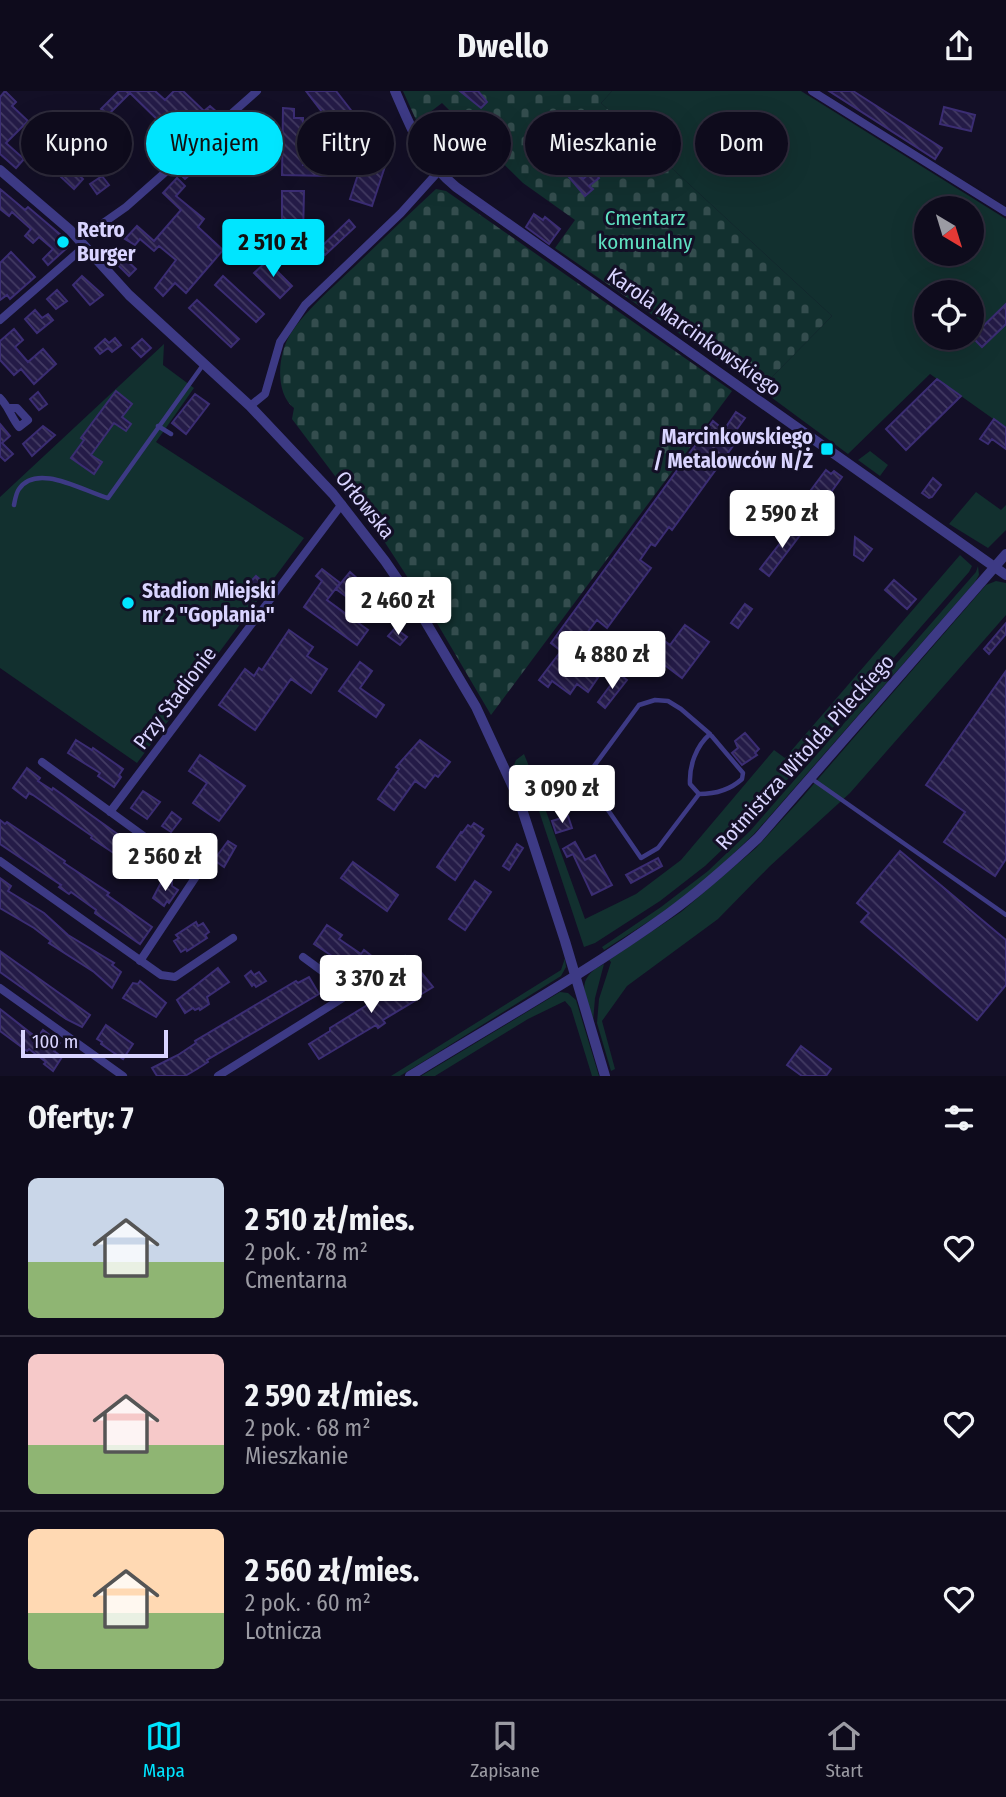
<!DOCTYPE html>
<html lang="pl">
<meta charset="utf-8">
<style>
:root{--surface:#0e0b1c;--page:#171425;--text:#f1f3f6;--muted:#9b9ba3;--line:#2e2b3b;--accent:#00e5ff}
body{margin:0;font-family:"Fira Sans Condensed",sans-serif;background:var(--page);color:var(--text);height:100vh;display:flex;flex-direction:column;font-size:26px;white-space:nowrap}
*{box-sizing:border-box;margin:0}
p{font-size:23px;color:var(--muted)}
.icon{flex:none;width:38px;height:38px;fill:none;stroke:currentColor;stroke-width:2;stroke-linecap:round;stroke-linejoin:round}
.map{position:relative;height:985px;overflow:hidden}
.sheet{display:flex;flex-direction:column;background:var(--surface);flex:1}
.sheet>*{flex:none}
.guide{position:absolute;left:21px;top:21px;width:964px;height:63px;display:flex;gap:14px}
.needle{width:46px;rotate:142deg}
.tools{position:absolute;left:914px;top:105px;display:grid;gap:14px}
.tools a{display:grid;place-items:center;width:70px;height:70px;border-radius:50%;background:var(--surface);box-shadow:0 7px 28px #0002,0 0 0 2px var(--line);font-size:35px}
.scale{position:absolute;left:21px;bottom:18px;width:147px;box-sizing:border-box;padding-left:7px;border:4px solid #d9d4ff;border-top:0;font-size:19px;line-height:24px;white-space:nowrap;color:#d9d4ff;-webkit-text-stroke:5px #130f26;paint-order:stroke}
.price{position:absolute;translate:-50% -60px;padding:0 16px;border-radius:7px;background:#fff;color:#222;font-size:23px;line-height:46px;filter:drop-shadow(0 2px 4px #0008)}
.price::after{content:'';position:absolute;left:50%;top:42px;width:21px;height:16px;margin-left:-10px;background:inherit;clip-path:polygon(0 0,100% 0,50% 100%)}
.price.current{background:var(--accent);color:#111}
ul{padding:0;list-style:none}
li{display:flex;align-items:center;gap:21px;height:175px;padding:0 28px}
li+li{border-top:2px solid var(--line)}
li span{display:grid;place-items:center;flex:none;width:196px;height:140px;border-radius:10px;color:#555}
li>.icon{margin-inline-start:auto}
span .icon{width:84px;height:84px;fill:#fffc;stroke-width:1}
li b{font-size:30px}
h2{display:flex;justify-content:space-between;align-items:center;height:84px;padding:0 28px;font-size:30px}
.pill{padding:0 24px;border-radius:32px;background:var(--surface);box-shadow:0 7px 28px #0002,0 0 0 2px var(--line);font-size:24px;line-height:63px}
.pill.current{background:var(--accent);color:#111}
header{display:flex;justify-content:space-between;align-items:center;height:91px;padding:0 28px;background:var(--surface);font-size:32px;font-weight:700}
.tabs{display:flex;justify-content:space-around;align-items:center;height:98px;border-top:2px solid var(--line);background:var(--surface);font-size:19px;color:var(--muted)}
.tabs a{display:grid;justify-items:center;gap:4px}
.tabs .current{color:var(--accent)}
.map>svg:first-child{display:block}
</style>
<header><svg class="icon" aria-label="back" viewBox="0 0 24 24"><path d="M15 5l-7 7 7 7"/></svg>Dwello<svg class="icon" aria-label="share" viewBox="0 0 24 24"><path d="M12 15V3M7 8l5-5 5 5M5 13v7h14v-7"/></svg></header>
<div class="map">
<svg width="1006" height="985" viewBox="0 0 1006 985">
<defs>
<pattern id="cemetery-stones" width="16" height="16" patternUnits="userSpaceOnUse" patternTransform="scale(1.75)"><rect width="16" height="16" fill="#12302f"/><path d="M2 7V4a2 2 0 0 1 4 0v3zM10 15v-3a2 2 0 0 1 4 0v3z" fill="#344d4e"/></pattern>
<pattern id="building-back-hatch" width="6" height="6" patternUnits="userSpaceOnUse" patternTransform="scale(1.75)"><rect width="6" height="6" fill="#241b47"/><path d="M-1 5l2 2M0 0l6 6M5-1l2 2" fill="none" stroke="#433b63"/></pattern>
</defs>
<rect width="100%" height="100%" fill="#130f26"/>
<!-- green -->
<path fill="#12302f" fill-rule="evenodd" d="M612 0H801L1006 128V337L930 283 848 363 760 298 832 225 601 12ZM926 117H971V163H926ZM926 201H971V247H926Z
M164 253 163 274 194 297 156 351 304 447 137 672 0 577V406Z
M870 360 888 374 880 385 858 369Z
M976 401 1001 419 1006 414V439L988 457 949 433Z
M960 464 972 475 969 481 745 737 705 775 660 810 595 852 584 856 536 711 542 709 585 828 636 803 681 769 774 659 785 667Z
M978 475 979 484 975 491 754 743 712 783 665 820 604 859 602 856 661 816 708 780 750 740 976 481Z
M996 490 1006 492V524L850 702 770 775 718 828 627 895 602 930 615 978 611 980 597 932 599 908 611 871 609 869 681 821 756 757 799 710 986 494Z
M524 663 537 695 525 698 514 674 516 669Z
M565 867 566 876 561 885 400 985H391L561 879Z
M604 873 595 907 593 931C586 905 573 888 604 873Z
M560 901 568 902 576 909 599 985H592L571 917 565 910 528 928 435 985H421Z"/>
<!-- cemetery -->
<path fill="url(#cemetery-stones)" d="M403 0H612L601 12 832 225 760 298 555 157 575 129 523 92 442 12 417 31Z
M436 98 446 100 732 300 491 624 434 527 384 450 292 328 294 317C274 301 278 262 291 242 308 217 332 197 354 176 381 150 408 124 436 98Z"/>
<!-- building -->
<path fill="url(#building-back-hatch)" stroke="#3b2d73" stroke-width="2" d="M5 0 16 11 12 15 28 30 6 52 24 68 16 77 0 63V6Z
M119 0H155L165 9 174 0H183L204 20 210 15 218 22 197 41 176 20 163 34 130 2 108 24 101 18Z
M306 0H336L361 32 342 47Z
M460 0H478L487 11 481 17Z
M829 0H853L942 57 935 68Z
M944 16 975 24 971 40 940 33Z
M283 17 294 18V27H303V74H328V85L282 84Z
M89 28 123 60 112 73 77 41Z
M369 50 391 57 372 115 350 108Z
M204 58 217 72 206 82 200 75 185 88 178 81Z
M70 76 83 88 74 98 61 86Z
M593 79 599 87 589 95 593 98 585 105 569 86 576 80 583 88Z
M102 85 109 94 97 103 90 93Z
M177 87 185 95 176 105 204 128 198 136 223 159 186 202 175 192 163 205 155 197 176 169 159 155 154 160 140 148 135 154 125 148 137 135 154 150 181 119 163 102Z
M0 98 25 119 28 116 69 151V155L48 174 43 168 53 158 39 146 33 152 25 145 31 138 12 121 9 125 0 118Z
M282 100H304L303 146 282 145Z
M534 123 543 129 545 126 560 138 549 153 526 136Z
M349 129 355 136 325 164 319 158Z
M11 161 35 186 10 208 7 204 0 209V172Z
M123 166 136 178 129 185 116 172Z
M267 170 292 195 280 207 254 182Z
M82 185 103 204 90 214 73 194Z
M223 185 264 223 256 231 215 194Z
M57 199 67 210 56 218 47 208Z
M197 209 239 248 231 256 189 217Z
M1006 213V233L982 256 972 246Z
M35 219 42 227 48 223 53 229 37 242 25 228Z
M14 238 23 249 15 256 28 271 43 258 56 273 34 293 21 278 14 284 0 269V250Z
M115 247 121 254 112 261 108 257 100 263 95 257 105 248 109 252Z
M142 248 151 257 141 266 132 257Z
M937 288 961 305 906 359 886 338Z
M116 300 132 313 122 326 131 333 126 340 114 332 91 364 102 371 94 383 71 367 84 349 81 347Z
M38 301 47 313 39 319 30 308Z
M195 303 209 313 186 343 172 332Z
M736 321 745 327 732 345 738 348 672 439 669 436 655 455 651 453 640 469 651 477 607 537 597 529 587 542 605 555 593 570 604 578 588 601 577 593 570 603 552 590 548 596 539 589 561 560 551 552 713 330 724 339Z
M994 328 1006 337V358L992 348 988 353 980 348Z
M0 333 10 345 2 352 13 363 5 370 0 365Z
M43 335 55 344 32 365 23 353Z
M826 379 831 383 834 380 842 386 816 422 802 411Z
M933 387 941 394 932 406 929 407 922 402Z
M795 433 804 439 769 485 760 478Z
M855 446 872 458 863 470 854 464Z
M322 478 340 492 327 509 368 539 357 554 304 516 322 490 316 485Z
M350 481 359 489 358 491 380 509 377 514 384 520 377 528 336 498Z
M256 485 263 491 248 510 241 504 244 501 242 500Z
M894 489 916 508 907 518 885 499Z
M745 513 752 518 738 537 731 532Z
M1006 532V543L989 563 984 558Z
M685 534 709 551 682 587 642 557 654 542 670 554Z
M395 537 407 546 400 554 388 545Z
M289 539 313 556 307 565 327 578 311 602 291 588 255 639 219 614 245 578 254 585 259 577 262 579Z
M620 549 634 559 625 571 612 561Z
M360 571 372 580 360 597 384 614 376 626 339 600Z
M1006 580V768L995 785 944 751 965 721 926 694Z
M619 583 627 589 605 617 598 611Z
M745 642 759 658 755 662 757 664 742 674 732 662 738 657 735 650Z
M76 649 92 659 93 657 123 678 119 684 121 686 114 696 98 685 100 682 68 662Z
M420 649 450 671 438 686 435 684 425 697 415 690 394 719 378 708 399 678 396 676Z
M200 664 245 695 219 730 193 712 207 692 189 680Z
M27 677 40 687 38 690 52 699 53 697 137 757 127 771 91 747 92 745 33 704 29 702 26 707 13 697Z
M143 700 160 711 147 728 131 717Z
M172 721 181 728 171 741 162 735Z
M568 725 572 737 556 742 552 730Z
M0 729 5 733 7 731 65 770 64 772 109 802 107 804 152 836 140 853 95 822 96 819 71 801 69 803 59 796 61 794 0 753Z
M474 732 483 738 480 742 484 745 455 789 437 776 461 741 462 742 468 734 471 736Z
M228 750 236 755 224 776 214 769Z
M575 751 585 769 595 764 612 794 592 804 573 763 567 766 563 758Z
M517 753 523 757 509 779 503 775Z
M900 760 1006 849V894L977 929 861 831 869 822 857 812Z
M658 767 662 775 631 792 626 784Z
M353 771 398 804 387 820 341 787Z
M0 787 11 795 8 800 44 822 68 844 114 872 112 874 121 881 112 897 94 881 49 852 51 850 34 837 0 817Z
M163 788 168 791 172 790V795L178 799 169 812 167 810 164 815 153 807Z
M475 790 491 801 465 839 449 828Z
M196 831 198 835 203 832 209 841 205 844 207 847 187 860 186 858 181 861 174 850 179 847 176 844Z
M327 834 342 844 339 848 361 863 364 859 373 866 371 873 365 878 347 869 344 873 314 853Z
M0 860 90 924 82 936 66 928 0 881Z
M218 877 229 891 207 906 209 913 200 919 199 917 195 919 193 917 185 922 177 909Z
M251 880 254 884 259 881 266 890 256 896 254 893 252 895 245 885Z
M421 881 433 896 420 904 421 906 383 929 385 932 378 937 376 934 319 968 309 953 330 940V937Z
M309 886 319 903 207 969 208 971 197 978 185 985H157L152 977 178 964 196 952 195 950 296 890 298 892Z
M140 890 166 912 156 926 123 907 133 892 138 893Z
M0 918 37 947 43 939 60 952 54 960 62 966 53 980 44 973 46 971 29 958 27 960 0 940Z
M106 934 133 953 123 968 101 953 102 951 97 948Z
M801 955 831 978 826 985H802L787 974Z"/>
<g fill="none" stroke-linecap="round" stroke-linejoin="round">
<!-- service -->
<path stroke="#3d3a85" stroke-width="4.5" d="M158 335 171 343
M14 414C15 409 16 402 19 398 37 371 85 401 108 407L203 274
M586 687 641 767 658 757 699 703
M812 688 1006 824
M520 708 586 686 639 614 655 609 668 610 681 618 710 643C696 655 689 675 690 693L699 703C714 703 730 699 742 688L743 682 710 643"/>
<!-- minor -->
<path stroke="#3d3a85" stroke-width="8" d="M812 0 1006 121
M79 149 126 116 257 0
M0 229 84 156
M0 307C9 316 11 326 19 336L28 329 17 317H9
M250 315 265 303 280 251 305 214 401 122 438 81
M42 671 197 784 140 870
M110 721 342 413
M0 770 161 884 175 886 233 847
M303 866 352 902
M0 897 123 985
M218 985 405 868"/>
<!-- tertiary -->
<path stroke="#3d3a85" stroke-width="10" d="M395 0C412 39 422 68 456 96L1006 484
M0 79 70 139 129 204 250 315 333 403 385 470 418 518 476 616 519 709 565 850 605 985
M410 985C496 932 586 882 668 823 700 800 729 774 758 747L1006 463"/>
</g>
<!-- markers -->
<g fill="#00e5ff" stroke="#130f26" stroke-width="2.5">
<circle cx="63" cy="151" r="7"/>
<rect x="820" y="351" width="14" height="14" rx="3.5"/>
<circle cx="128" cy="512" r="7"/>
</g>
<g text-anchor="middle" stroke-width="6" stroke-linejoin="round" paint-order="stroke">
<!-- park labels -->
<g font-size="21" fill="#5fe0c0" stroke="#130f26">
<text x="645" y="134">Cmentarz<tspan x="645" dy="24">komunalny</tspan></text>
</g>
<!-- poi labels -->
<g font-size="21" font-weight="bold" fill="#d9d4ff" stroke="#130f26" text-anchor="start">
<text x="77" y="146">Retro<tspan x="77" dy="24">Burger</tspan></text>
<text x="813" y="353" text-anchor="end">Marcinkowskiego<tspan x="813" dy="24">/ Metalowców N/Ż</tspan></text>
<text x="142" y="507">Stadion Miejski<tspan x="142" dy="24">nr 2 "Goplania"</tspan></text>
</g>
<!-- street labels -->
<g font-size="21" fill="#d9d4ff" stroke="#130f26">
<text transform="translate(694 241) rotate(35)" y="7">Karola Marcinkowskiego</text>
<text transform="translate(365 414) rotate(51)" y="7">Orłowska</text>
<text transform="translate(175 607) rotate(-53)" y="7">Przy Stadionie</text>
<text transform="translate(805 661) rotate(-48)" y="7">Rotmistrza Witolda Pileckiego</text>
</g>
</g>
</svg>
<div class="tools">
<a><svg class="needle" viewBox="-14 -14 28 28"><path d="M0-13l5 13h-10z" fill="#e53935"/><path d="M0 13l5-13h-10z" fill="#9b9ba3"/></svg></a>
<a><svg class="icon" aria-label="locate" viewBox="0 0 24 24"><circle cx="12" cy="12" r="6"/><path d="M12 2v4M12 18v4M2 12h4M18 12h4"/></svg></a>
</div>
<div class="scale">100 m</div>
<b class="price current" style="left:273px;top:188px">2 510 zł</b>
<b class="price" style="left:782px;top:459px">2 590 zł</b>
<b class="price" style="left:398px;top:546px">2 460 zł</b>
<b class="price" style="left:612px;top:600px">4 880 zł</b>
<b class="price" style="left:562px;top:734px">3 090 zł</b>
<b class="price" style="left:165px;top:802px">2 560 zł</b>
<b class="price" style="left:371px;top:924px">3 370 zł</b>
<div class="guide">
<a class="pill">Kupno</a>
<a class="pill current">Wynajem</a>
<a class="pill">Filtry</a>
<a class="pill">Nowe</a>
<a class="pill">Mieszkanie</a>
<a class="pill">Dom</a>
</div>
</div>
<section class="sheet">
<h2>Oferty: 7<svg class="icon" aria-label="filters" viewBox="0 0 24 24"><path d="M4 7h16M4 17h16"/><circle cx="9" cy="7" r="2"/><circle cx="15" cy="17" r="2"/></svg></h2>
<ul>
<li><span style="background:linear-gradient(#c9d6e8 60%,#8fb573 0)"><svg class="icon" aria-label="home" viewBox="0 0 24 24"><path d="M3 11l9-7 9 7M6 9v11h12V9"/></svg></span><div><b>2 510 zł/mies.</b><p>2 pok. · 78 m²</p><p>Cmentarna</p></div><svg class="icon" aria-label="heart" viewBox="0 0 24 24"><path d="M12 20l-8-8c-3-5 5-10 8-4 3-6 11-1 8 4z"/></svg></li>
<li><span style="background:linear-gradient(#f6c9c9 65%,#8fb573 0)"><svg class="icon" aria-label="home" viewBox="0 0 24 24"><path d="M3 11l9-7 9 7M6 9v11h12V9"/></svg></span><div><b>2 590 zł/mies.</b><p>2 pok. · 68 m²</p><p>Mieszkanie</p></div><svg class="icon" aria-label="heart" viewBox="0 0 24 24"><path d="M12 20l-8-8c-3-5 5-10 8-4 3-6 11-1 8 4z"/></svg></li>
<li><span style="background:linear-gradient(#ffd9b3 60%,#8fb573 0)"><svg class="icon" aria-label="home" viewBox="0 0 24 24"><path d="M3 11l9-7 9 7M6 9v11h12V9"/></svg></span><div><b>2 560 zł/mies.</b><p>2 pok. · 60 m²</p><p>Lotnicza</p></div><svg class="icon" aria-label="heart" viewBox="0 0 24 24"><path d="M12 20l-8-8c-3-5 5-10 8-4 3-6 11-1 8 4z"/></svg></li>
</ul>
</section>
<nav class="tabs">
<a class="current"><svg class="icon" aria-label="map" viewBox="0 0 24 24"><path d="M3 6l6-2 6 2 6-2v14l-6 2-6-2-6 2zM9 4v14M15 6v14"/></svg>Mapa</a>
<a><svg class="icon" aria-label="saved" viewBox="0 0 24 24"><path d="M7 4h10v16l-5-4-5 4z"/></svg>Zapisane</a>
<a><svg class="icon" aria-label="home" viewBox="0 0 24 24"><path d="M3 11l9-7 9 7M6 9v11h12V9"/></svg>Start</a>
</nav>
